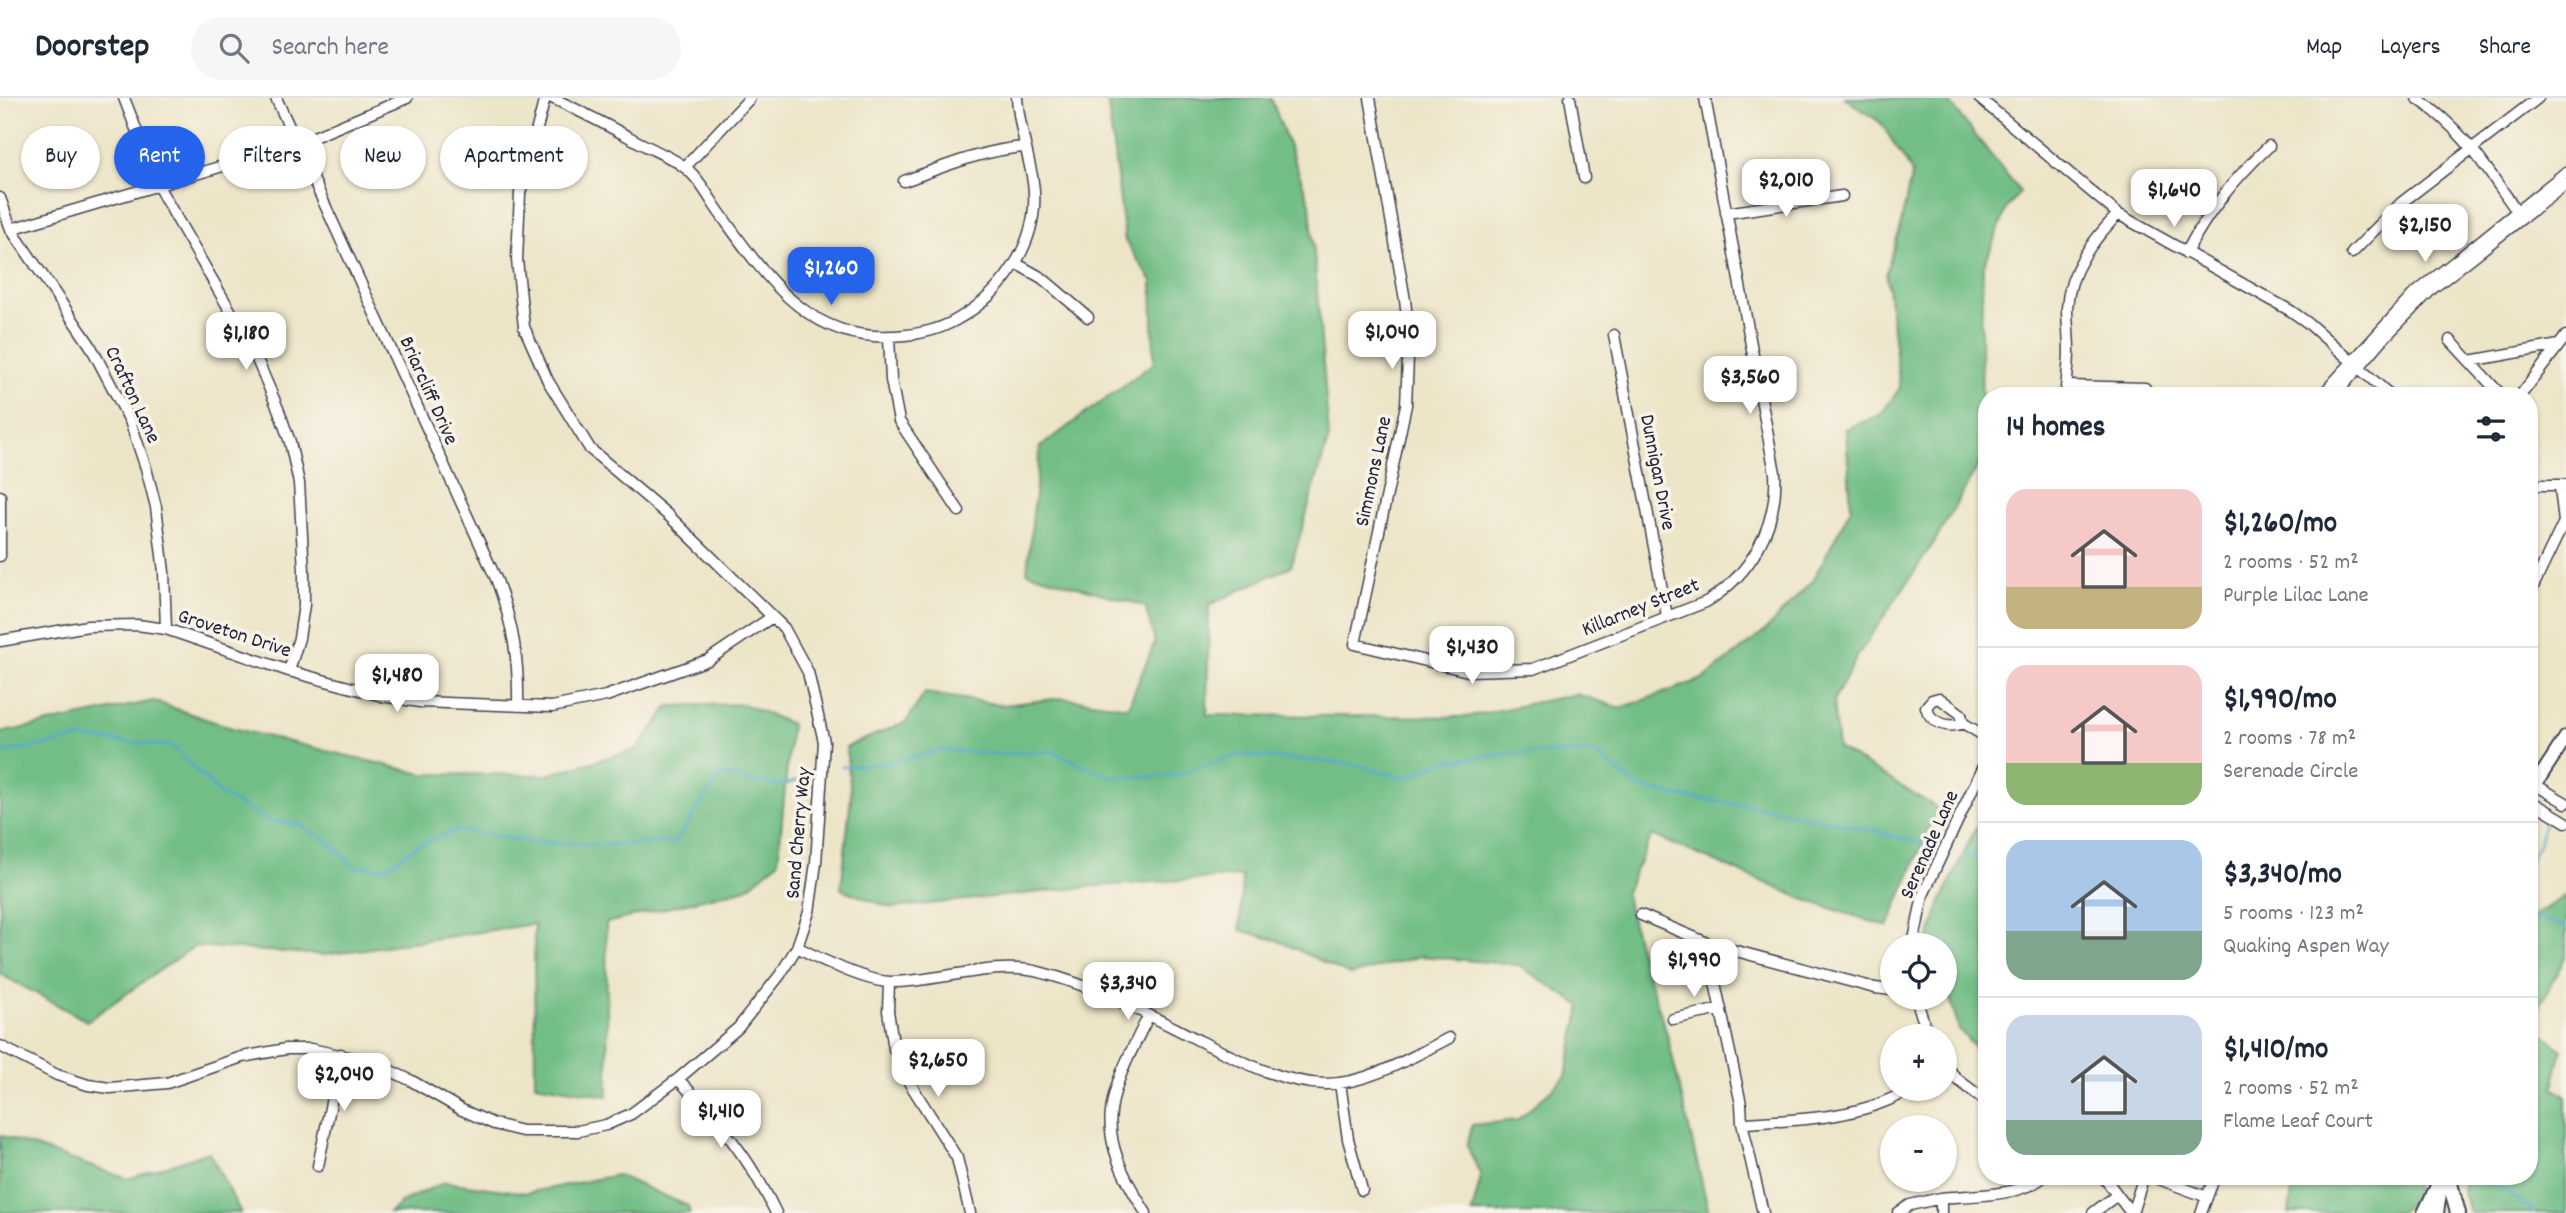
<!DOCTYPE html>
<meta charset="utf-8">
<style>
:root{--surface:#fff;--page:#f6f6f7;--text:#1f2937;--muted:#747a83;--line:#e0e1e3;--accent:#2563eb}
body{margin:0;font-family:Dekko,sans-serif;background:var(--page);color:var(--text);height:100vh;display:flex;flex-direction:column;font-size:26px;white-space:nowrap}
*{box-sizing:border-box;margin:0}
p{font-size:23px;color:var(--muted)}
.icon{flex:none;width:38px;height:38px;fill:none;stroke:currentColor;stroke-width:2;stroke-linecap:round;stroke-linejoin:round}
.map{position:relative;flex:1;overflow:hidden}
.details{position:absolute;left:1978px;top:289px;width:560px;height:798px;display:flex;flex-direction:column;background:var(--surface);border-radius:28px;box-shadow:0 2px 5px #0004}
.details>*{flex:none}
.top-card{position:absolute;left:21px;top:28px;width:665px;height:63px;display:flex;gap:14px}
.controls{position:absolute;left:1880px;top:835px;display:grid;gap:14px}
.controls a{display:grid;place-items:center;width:77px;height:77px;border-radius:50%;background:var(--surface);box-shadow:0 2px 5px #0004;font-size:35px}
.price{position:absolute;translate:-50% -60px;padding:0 16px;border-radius:14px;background:#fff;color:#222;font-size:23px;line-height:46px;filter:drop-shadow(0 2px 4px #0008)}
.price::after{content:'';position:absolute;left:50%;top:42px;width:21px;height:16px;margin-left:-10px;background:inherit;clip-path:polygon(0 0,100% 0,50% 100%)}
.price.selected{background:var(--accent);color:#fff}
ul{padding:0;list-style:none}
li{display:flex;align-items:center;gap:21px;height:175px;padding:0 28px}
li+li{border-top:2px solid var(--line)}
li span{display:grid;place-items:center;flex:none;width:196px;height:140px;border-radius:21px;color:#555}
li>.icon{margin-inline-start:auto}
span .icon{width:84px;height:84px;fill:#fffc;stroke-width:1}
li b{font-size:30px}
h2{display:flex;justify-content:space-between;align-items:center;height:84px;padding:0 28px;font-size:30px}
.chip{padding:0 24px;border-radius:32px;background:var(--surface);box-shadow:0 2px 5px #0004;font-size:24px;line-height:63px}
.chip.selected{background:var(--accent);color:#fff}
header{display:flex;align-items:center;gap:42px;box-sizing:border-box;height:98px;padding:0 35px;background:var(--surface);border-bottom:2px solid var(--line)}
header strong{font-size:33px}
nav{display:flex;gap:38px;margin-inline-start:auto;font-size:24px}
.search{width:490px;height:63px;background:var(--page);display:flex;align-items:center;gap:18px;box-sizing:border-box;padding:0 24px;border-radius:38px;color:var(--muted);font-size:26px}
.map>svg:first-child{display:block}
</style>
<header>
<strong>Doorstep</strong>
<div class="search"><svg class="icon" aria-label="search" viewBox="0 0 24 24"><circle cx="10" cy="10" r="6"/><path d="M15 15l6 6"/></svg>Search here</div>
<nav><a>Map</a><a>Layers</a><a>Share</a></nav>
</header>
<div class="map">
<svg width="2566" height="1115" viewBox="0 0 2566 1115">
<rect width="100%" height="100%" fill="#f7f3e8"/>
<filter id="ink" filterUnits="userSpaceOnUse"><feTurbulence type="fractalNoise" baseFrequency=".0143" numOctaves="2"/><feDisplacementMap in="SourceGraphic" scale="14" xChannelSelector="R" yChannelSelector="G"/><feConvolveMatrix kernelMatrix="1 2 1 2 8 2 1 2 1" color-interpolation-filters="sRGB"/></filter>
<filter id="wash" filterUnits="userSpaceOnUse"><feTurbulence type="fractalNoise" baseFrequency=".00686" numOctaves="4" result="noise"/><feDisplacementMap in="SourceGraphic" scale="28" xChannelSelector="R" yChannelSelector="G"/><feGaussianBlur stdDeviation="1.57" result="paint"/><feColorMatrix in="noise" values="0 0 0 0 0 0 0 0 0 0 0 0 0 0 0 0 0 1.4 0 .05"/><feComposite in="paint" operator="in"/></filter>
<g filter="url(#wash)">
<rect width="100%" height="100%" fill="#ede5c8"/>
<!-- forest -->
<path fill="#72be86" stroke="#4a7060" stroke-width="2" d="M1107 0H1271L1310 105 1329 339 1291 468 1209 507 1207 617 1466 619 1576 596 1621 610 1703 581 1764 534 1813 482 1851 410 1846 331 1880 317 1900 290 1886 174 1899 134 1912 74 1881 25 1845 0H1946L2020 94 2007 110 1983 170 1981 233 1982 361 1935 443 1858 557 1833 604 1838 650 1937 710 1888 829 1806 802 1652 737 1625 795 1638 847 1667 936 1709 1115H1472L1481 1078 1467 1048 1472 1027 1518 1022 1566 978 1581 908 1518 867 1421 858 1350 877 1279 843 1240 832 1242 778 1096 788 891 810 841 791 851 698 846 649 906 624 925 595 1002 607 1063 600 1128 609 1155 544 1145 508 1027 474 1040 349 1154 265 1152 183 1125 143Z
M153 603 232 630 423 676 547 677 638 651 669 608 743 606 791 626 778 764 747 790 606 825 608 998 535 986 534 826 324 857 195 848 87 923 0 876V635Z
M1976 729 1986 734V964L1959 931 1944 880V847H1927L1940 806Z
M2566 797V858L2530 926 2562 951 2553 989 2566 998V1115H2469L2463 1093 2465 1078H2529V821Z
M0 1037 128 1081 209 1054 241 1115H0Z
M617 1077 688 1108 690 1115H389L403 1103 445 1084 526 1095Z
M2294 1078H2416L2414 1100 2399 1115H2289Z"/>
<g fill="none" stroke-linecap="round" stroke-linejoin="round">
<!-- stream -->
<path stroke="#54a9d0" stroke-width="2.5" d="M0 655 81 640 172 648 222 698 268 722 300 727 329 744 354 769 385 770 416 748 457 732 532 744 602 747 675 744 721 677 781 688 800 682
M842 669 889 665 942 652 994 656 1051 653 1112 679 1172 678 1239 657 1354 666 1403 680 1447 663 1518 655H1595L1638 689 1676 698 1760 709 1876 733 1925 747
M1966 755 1986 764
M2529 765 2539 746 2544 725
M2529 817 2566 829
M2479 1078 2529 1109 2533 1115"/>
</g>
</g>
<g filter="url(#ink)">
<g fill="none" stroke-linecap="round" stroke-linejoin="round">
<!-- minor casing -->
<g stroke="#403f50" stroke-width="13">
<path id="minor" d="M124 0 158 88 253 252 279 313 290 344 299 385 304 473V507L299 540 289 573
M276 0 497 483C513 526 519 562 518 608
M552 0C583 14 612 30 642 46 655 53 671 59 683 68 698 78 709 100 719 114 758 168 800 234 874 238 901 239 932 236 956 222 1006 194 1044 138 1032 78 1027 52 1019 27 1017 0
M1370 0 1405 202 1409 237 1406 307 1355 546 1468 573 1533 571 1706 504C1751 477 1778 428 1775 375L1705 0
M1570 0 1584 80
M1979 0 2118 116 2291 213 2308 225 2391 298
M2417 0C2466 34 2485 69 2519 116
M685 69 750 0
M904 83C943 69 983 52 1024 49
M0 100 11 131 90 247 130 323 146 370 156 409 164 474 166 531
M1726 115 1842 98
M11 131 297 46 407 0
M2186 155C2209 112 2233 82 2269 48
M2352 155 2401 105 2538 0
M1017 166 1042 180 1088 219
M1614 237 1667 518
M889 239 891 282 899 323 959 413
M2450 242 2502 298
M2470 263 2559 247
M2066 288 2145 290
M2066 298C2066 283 2069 268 2069 254 2069 239 2067 225 2067 210 2069 172 2093 142 2118 116
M2321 298 2412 198 2566 74
M2334 298 2384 240 2433 190 2566 86
M2520 298 2566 238
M2529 387H2566
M0 398V458
M2529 497 2564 424 2560 389
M0 543 88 528 137 527 166 531 289 573 382 598 420 604 552 609 606 598 708 562 772 519
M1963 625C1948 631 1930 625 1926 609L1932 602 1939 600 1961 616 1963 625 1986 639
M2529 683 2566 705
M2529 702 2566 724
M1641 817 1710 846 1875 890 1892 892
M1710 846 1714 880 1741 1006 1742 1025 1763 1115
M1913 847 1923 797 1986 662
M797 849C819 861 867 884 891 884 938 884 993 863 1039 874 1096 888 1149 917 1200 943 1239 962 1281 985 1325 986 1368 986 1412 959 1449 940
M889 884 888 913 894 951 909 984 957 1060 970 1115
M1916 900 1928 938
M1673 921 1721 911
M0 948 57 977 88 987 110 990 167 985 242 959 286 951H311L372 964 410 982 462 1012 494 1026 522 1033H578L606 1027 631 1016 678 981 738 930 780 877 797 849 809 814 816 765 824 644 808 574 784 530 669 418 590 351 548 283 524 229 517 162 520 95 545 0
M1944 967 1957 981 1986 1003
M678 981C720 1026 749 1058 776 1115
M1340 985 1348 1041 1362 1092
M1742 1025C1799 1022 1862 1021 1912 990
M318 1068 341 956
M2103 1078 2131 1115
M2151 1078 2207 1099
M1941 1100C1972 1097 2021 1099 2044 1078
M1146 1115C1091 1029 1106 1003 1149 917
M1898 1115 1910 1107 1941 1100V1115
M2093 1115 2117 1097
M2132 1115 2144 1078
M2201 1115 2215 1078"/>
</g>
<!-- major casing -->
<g stroke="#403f50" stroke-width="16">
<path id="major" d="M2529 696 2566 639
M2437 1115 2441 1088"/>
</g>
<!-- highway casing -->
<g stroke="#403f50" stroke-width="18">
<path id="highway" d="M2448 1078 2458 1115
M2425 1115 2442 1080"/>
</g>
<!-- minor -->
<use href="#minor" stroke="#fff" stroke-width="10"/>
<!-- major -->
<use href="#major" stroke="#fff" stroke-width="12"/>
<!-- highway -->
<use href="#highway" stroke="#fff" stroke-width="14"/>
</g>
</g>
<g text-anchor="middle" stroke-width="7" stroke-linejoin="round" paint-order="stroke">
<!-- street labels -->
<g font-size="21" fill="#22223b" stroke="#f7f3e8">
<text transform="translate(430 292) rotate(66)" y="7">Briarcliff Drive</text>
<text transform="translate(134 296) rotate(65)" y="7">Crafton Lane</text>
<text transform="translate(1372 373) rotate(-78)" y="7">Simmons Lane</text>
<text transform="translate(1659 374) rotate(79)" y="7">Dunnigan Drive</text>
<text transform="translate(1640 508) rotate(-22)" y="7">Killarney Street</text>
<text transform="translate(235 534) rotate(18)" y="7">Groveton Drive</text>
<text transform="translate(797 735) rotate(-85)" y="7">Sand Cherry Way</text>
<text transform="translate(1928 746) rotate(-66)" y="7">Serenade Lane</text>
</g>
</g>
</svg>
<div class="controls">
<a><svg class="icon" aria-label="locate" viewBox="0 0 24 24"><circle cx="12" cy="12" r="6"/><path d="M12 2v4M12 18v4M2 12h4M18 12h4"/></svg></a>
<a>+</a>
<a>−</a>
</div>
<b class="price" style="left:1786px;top:121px">$2,010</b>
<b class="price" style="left:2174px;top:131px">$1,640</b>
<b class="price" style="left:2425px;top:166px">$2,150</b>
<b class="price selected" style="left:831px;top:209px">$1,260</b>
<b class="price" style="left:1392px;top:273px">$1,040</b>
<b class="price" style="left:246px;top:274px">$1,180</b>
<b class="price" style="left:1750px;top:318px">$3,560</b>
<b class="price" style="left:1472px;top:588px">$1,430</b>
<b class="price" style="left:397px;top:616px">$1,480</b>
<b class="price" style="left:1694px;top:901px">$1,990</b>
<b class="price" style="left:1128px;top:924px">$3,340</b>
<b class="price" style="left:938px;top:1001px">$2,650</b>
<b class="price" style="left:344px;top:1015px">$2,040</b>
<b class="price" style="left:721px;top:1052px">$1,410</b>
<div class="top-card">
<a class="chip">Buy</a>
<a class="chip selected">Rent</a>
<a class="chip">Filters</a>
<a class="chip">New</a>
<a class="chip">Apartment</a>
</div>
<section class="details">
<h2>14 homes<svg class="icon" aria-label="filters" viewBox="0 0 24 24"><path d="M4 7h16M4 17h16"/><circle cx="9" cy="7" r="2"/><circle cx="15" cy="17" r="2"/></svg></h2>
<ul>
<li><span style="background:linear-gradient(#f6c9c9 70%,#c2b280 0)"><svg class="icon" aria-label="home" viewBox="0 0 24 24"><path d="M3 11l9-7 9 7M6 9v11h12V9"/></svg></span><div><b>$1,260/mo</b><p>2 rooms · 52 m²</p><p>Purple Lilac Lane</p></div></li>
<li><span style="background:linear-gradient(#f6c9c9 70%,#8fb573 0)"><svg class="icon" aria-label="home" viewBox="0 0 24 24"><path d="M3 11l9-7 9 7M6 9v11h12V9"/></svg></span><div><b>$1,990/mo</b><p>2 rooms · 78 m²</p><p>Serenade Circle</p></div></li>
<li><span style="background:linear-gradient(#a9c7e8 65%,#7fa58c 0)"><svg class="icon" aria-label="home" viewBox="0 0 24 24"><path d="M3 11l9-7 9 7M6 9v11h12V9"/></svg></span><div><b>$3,340/mo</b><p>5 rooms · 123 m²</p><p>Quaking Aspen Way</p></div></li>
<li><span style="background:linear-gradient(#c9d6e8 75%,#7fa58c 0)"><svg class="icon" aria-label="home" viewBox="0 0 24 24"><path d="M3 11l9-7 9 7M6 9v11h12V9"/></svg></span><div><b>$1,410/mo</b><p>2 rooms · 52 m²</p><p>Flame Leaf Court</p></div></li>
</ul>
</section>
</div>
